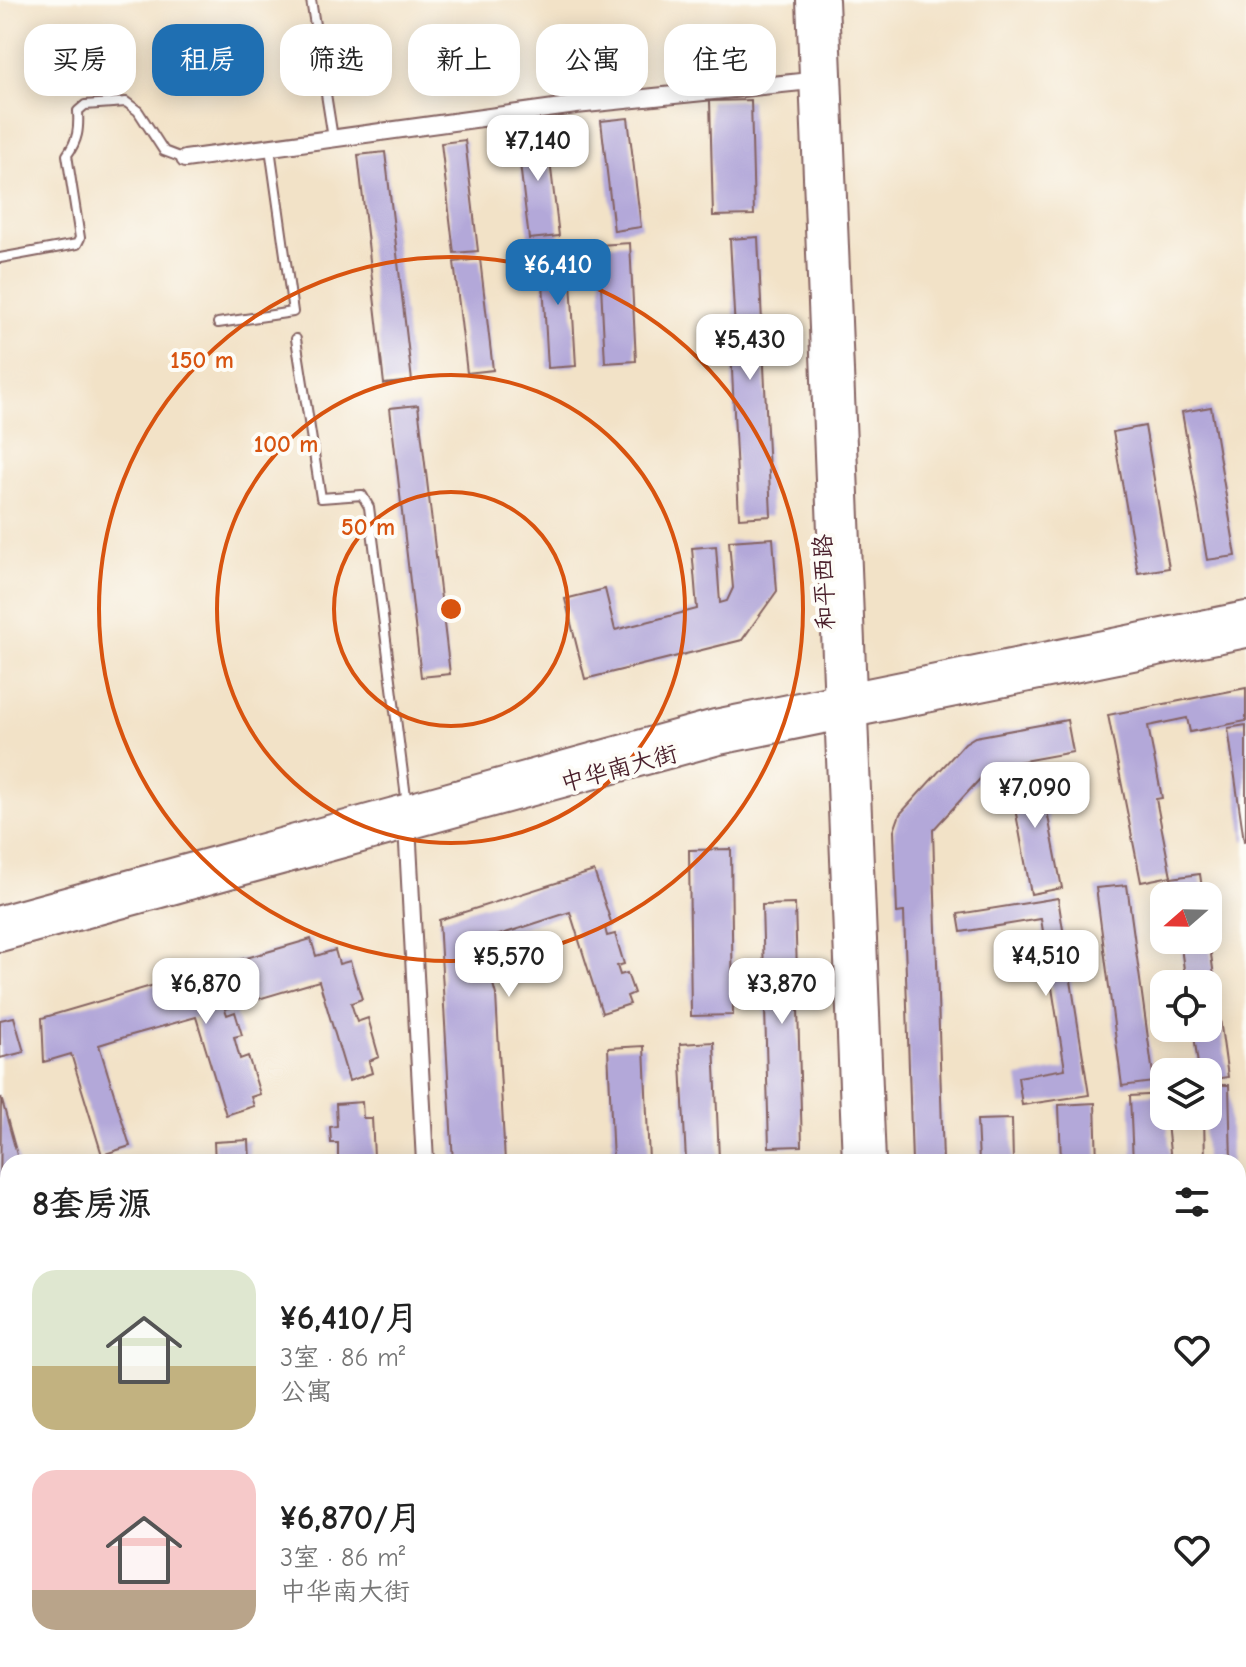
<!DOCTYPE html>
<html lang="zh">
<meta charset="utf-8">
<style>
:root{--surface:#fff;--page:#f2f2f2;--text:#222;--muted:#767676;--accent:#1f6fb2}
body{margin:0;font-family:"Comic Neue","LXGW WenKai TC",sans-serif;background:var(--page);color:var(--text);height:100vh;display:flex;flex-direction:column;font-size:30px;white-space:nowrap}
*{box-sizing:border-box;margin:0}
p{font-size:26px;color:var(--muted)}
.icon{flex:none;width:44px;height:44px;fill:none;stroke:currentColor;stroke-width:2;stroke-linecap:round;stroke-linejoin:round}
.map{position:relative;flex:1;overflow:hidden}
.panel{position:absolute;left:0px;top:1154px;width:1246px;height:514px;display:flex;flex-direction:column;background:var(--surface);border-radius:24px 24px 0 0;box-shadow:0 4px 20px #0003}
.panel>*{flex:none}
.guide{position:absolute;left:24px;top:24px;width:800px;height:72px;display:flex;gap:16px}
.needle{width:52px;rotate:250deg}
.buttons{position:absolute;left:1150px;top:882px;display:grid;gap:16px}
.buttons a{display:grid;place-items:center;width:72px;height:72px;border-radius:16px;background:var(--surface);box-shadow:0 4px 20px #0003;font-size:40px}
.price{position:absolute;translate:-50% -68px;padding:0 18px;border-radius:16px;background:#fff;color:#222;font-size:26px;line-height:52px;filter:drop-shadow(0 2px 4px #0008)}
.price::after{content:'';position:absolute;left:50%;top:48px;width:24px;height:18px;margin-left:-12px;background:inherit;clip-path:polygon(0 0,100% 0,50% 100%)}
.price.active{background:var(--accent);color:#fff}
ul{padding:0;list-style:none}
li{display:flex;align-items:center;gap:24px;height:200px;padding:0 32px}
li span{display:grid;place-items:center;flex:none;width:224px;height:160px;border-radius:24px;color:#555}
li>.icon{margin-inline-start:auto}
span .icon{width:96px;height:96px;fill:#fffc;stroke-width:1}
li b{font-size:34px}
h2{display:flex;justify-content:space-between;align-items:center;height:96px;padding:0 32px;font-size:34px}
.tag{padding:0 28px;border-radius:24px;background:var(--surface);box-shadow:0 4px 20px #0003;font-size:28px;line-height:72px}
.tag.active{background:var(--accent);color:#fff}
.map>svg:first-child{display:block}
</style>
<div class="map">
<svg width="1246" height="1667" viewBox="0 0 1246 1667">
<rect width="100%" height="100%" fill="#fdfcf7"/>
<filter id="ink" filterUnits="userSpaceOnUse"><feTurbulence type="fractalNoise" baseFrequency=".0125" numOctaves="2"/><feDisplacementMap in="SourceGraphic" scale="16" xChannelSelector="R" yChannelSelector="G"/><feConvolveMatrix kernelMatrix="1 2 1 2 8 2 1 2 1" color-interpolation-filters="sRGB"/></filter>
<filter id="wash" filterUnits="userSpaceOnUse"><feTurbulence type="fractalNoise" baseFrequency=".006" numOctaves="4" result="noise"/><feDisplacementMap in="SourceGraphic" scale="32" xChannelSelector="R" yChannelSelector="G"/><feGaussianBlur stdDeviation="1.8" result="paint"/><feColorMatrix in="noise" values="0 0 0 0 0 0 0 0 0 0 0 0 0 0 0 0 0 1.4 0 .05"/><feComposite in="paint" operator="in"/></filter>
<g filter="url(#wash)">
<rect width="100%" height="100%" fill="#f2e2c7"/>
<g id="blocks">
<!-- building -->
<path fill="#b3a8d9" d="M751 100 754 215 713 216 710 101Z
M628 118 641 227 614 231 601 121Z
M546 127 559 236 529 239 516 130Z
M465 140 478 251 454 253 441 143Z
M385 152 412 381 384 384 358 155Z
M758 237 771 516 739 518 731 349H736L730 239Z
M630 243 636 361 605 363 599 245Z
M569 247 576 366 548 368 541 248Z
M480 259 493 370 467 373 454 262Z
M418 405 450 674 421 677 390 408Z
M1211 407 1236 556 1207 560 1182 412Z
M1145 426 1169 568 1138 573 1113 432Z
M773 538 777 591 742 640 585 679 565 599 605 589 615 630 697 609 692 548 716 546 720 603 727 601 733 588 729 541Z
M1246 688V721L1190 732 1187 718 1148 726 1162 798 1156 799 1171 876 1141 882 1108 715Z
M1067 720 1073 752 991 767 933 830 943 1162H912L904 912 897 913 894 831 900 814 965 743 975 737Z
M1246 725V840L1244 841 1228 728Z
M1038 765 1062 888 1031 894 1008 771Z
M731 849 733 1015 691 1016 689 850Z
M594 871 612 925 605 928 607 936 615 934 624 964 617 966 620 975 627 973 634 993 627 996 630 1004 602 1013 570 912 481 941 496 995 505 1162H453L439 920Z
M1200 874 1203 896H1174L1171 878Z
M1127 885 1154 1082 1122 1086 1096 888Z
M1058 898 1089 1095 1022 1105 1018 1077 1065 1069 1041 919 961 932 958 914Z
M795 904 802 1146 769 1147 762 905Z
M311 939 316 956 335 950 339 964 350 961 362 999 351 1003 357 1022 368 1018 379 1057 369 1061 372 1073 349 1081 319 981 225 1009 227 1015 235 1012 242 1035 234 1037 240 1059 248 1056 260 1094 251 1097 254 1106 226 1115 196 1017 128 1036 99 1045 130 1146 102 1155 71 1054 44 1062 42 1018Z
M1180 940H1209L1228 1077 1208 1080V1072H1199L1193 1028H1208V984H1186Z
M14 1017 24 1052 0 1058V1020Z
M714 1042 719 1159 686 1161 680 1044Z
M644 1046 649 1161 613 1162 608 1048Z
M1208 1085H1229L1231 1162H1205L1204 1116H1208Z
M1164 1094 1171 1162H1133L1130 1096Z
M1 1097 19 1162H8V1230L5 1231 0 1214Z
M362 1102 363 1118H372L374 1156 364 1157 365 1162H338V1143H331L330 1127 337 1126 336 1104Z
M1095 1103 1097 1162H1061L1059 1105Z
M1012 1119 1013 1162H979L977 1120Z
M249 1140 250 1162H215L214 1142Z
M1 1239H8V1381H5Z
M1246 1458V1495L1238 1497V1460Z
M25 1660H54V1667H25Z
M96 1660H126L127 1667H96Z
M183 1660H216V1667H183Z
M276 1660H301V1667H277Z
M389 1660H415V1667H389Z
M462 1660H489V1667H462Z
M551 1660H577V1667H551Z
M618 1660H649V1667H618Z
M698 1660H735V1667H699Z
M786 1660H823V1667H786Z
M930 1660H954V1667H930Z
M998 1660H1036L1038 1667H999Z
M1063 1660H1105L1106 1667H1064Z
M1136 1660H1169L1170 1667H1138Z
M1195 1660H1225L1226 1667H1197Z"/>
</g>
</g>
<g filter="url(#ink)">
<use href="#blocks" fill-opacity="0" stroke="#856362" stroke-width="2"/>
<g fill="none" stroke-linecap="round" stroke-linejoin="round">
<!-- lane casing -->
<g stroke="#856362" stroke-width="12">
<path id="lane" d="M311 0 333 138
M0 258 77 244 80 238 67 155C78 140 79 129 78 111L85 105 126 102 138 111 164 151 185 159
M218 323 293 312 270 148
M296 339 321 498 362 495 369 507 407 805
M0 1436 8 1435
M233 1660V1667"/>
</g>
<!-- street casing -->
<g stroke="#856362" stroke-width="20">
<path id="street" d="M185 159 576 105 811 81
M407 825 425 1162"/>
</g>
<!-- secondary casing -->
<g stroke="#856362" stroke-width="26">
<path id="secondary" d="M808 0 854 1162
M827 0 874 1162
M1238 1538 1246 1536
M872 1660V1667
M894 1660 895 1667"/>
</g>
<!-- primary casing -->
<g stroke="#856362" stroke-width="30">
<path id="primary" d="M0 919 715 723 1246 615
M0 938 719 741 1246 634"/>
</g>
<!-- lane -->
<use href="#lane" stroke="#fff" stroke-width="8"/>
<!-- street -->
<use href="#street" stroke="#fff" stroke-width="16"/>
<!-- secondary -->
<use href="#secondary" stroke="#fff" stroke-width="22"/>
<!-- primary -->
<use href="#primary" stroke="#fff" stroke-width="26"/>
</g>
</g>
<!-- distance rings -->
<g fill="none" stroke="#d8530f" stroke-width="4">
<circle cx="451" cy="609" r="117"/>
<circle cx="451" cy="609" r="234"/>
<circle cx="451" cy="609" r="352"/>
</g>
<g text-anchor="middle" stroke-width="8" stroke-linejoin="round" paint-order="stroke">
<!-- street labels -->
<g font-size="24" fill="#4a1f2b" stroke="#fdfcf7">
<text transform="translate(824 582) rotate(-92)" y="8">和平西路</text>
<text transform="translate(619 768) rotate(-15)" y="8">中华南大街</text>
</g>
</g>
<circle cx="451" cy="609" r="12" fill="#d8530f" stroke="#fdfcf7" stroke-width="4"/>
<g font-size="24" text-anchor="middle" font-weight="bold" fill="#d8530f" stroke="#fdfcf7" stroke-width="8" stroke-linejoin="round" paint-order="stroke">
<text x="202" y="368">150 m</text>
<text x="286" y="452">100 m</text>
<text x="368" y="535">50 m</text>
</g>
</svg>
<div class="buttons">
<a><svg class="needle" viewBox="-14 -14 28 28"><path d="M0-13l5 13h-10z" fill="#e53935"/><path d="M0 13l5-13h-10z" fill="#767676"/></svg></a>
<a><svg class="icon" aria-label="locate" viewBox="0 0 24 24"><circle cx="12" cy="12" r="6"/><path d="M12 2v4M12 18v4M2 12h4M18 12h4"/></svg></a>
<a><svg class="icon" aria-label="layers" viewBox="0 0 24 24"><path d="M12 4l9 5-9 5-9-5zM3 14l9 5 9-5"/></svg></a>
</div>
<b class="price" style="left:538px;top:183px">¥7,140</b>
<b class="price active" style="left:558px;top:307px">¥6,410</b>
<b class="price" style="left:750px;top:382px">¥5,430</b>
<b class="price" style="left:1035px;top:830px">¥7,090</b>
<b class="price" style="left:1046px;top:998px">¥4,510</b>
<b class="price" style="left:509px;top:999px">¥5,570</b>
<b class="price" style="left:206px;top:1026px">¥6,870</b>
<b class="price" style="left:782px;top:1026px">¥3,870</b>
<div class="guide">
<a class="tag">买房</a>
<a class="tag active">租房</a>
<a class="tag">筛选</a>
<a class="tag">新上</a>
<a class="tag">公寓</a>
<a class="tag">住宅</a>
</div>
<section class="panel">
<h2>8套房源<svg class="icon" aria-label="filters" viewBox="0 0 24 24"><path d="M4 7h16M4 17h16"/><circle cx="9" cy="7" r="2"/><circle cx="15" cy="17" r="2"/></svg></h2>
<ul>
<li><span style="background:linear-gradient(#dfe7d0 60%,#c2b280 0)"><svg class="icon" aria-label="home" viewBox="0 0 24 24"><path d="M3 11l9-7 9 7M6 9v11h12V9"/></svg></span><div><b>¥6,410/月</b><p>3室 · 86 m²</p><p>公寓</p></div><svg class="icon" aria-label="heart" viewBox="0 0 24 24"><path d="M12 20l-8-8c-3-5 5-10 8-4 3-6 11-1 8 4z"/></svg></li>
<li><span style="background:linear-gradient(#f6c9c9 75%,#b9a48a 0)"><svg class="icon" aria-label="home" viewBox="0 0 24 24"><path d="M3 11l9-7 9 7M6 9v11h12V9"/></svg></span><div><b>¥6,870/月</b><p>3室 · 86 m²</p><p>中华南大街</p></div><svg class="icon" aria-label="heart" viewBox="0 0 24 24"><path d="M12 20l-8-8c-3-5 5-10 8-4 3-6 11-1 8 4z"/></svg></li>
</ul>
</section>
</div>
